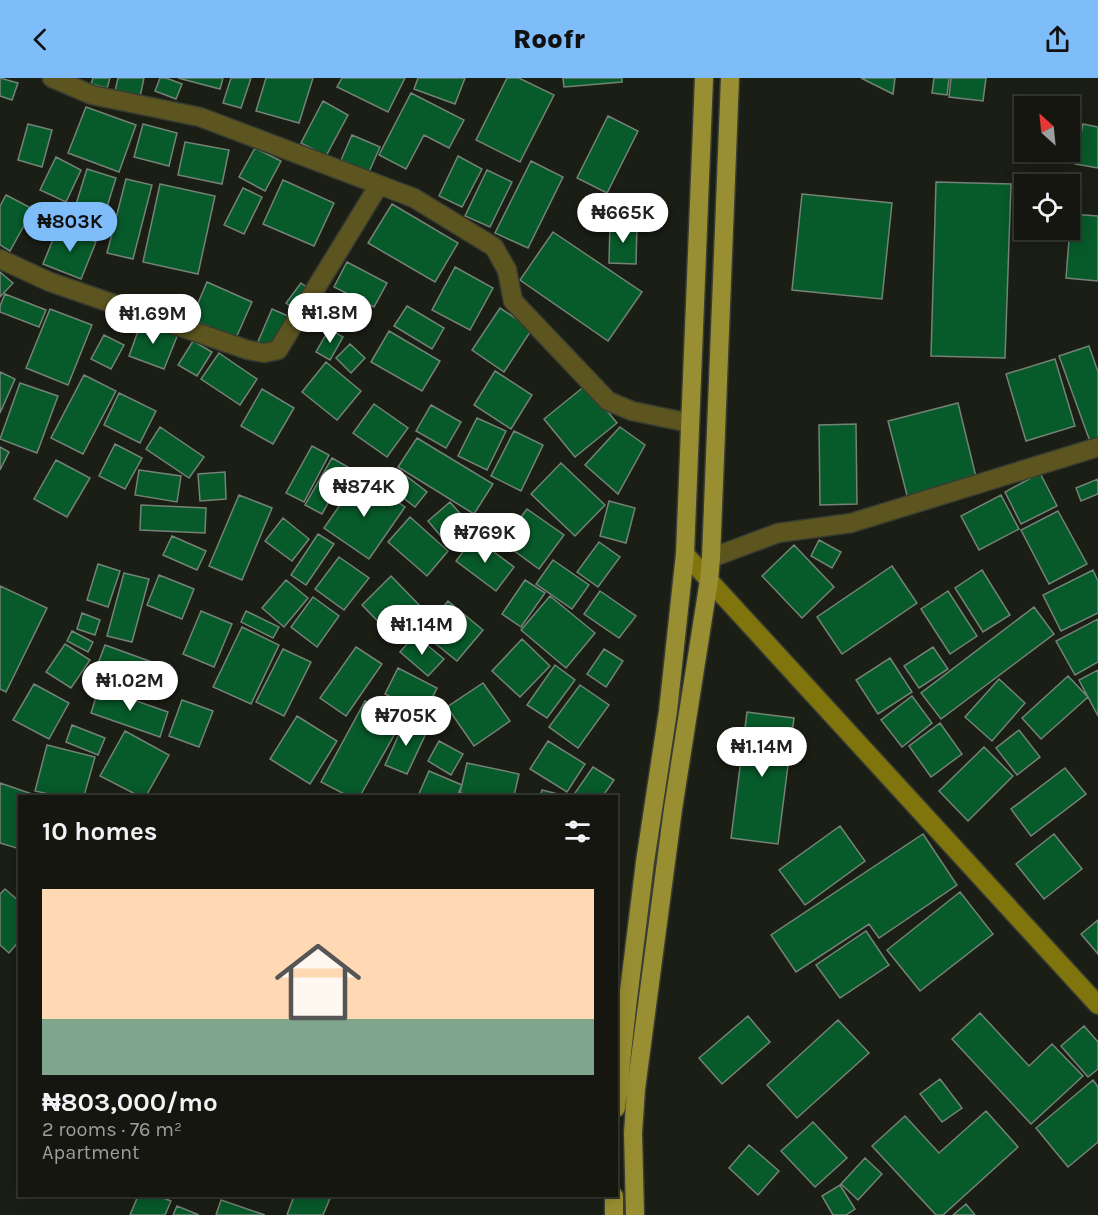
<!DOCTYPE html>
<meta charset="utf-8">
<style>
:root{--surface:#14160f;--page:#21231d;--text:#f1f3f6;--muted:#9d9f9e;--line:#33352f;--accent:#7ebdf9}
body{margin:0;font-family:Karla,sans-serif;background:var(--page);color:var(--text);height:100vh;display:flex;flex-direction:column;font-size:22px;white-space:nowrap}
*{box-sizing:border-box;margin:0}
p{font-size:20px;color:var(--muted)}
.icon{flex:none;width:33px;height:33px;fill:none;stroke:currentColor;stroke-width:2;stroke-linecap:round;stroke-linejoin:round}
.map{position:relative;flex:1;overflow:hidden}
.details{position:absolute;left:18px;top:717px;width:600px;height:402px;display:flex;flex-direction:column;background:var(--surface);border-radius:0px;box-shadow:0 3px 15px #0003,0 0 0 2px var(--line)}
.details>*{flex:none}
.needle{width:39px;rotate:333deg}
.controls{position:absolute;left:1014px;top:18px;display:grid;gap:12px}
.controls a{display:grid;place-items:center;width:66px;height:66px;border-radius:0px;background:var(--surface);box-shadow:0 3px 15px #0003,0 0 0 2px var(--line);font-size:30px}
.price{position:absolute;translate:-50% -51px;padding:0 14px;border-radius:21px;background:#fff;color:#222;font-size:20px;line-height:39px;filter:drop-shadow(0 2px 3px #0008)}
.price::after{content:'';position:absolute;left:50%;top:36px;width:18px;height:14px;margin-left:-9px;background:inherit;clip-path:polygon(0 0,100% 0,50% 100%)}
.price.selected{background:var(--accent);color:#111}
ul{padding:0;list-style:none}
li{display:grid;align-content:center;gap:12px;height:318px;padding:0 24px}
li+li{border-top:2px solid var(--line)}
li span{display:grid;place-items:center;height:186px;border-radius:0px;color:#555}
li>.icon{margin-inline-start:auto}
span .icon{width:108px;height:108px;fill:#fffc;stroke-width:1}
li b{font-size:26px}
h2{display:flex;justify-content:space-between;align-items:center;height:72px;padding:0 24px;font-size:26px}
header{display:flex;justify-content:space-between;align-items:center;height:78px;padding:0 24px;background:var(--accent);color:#111;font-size:27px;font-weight:800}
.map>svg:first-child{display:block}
</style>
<header><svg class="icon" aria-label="back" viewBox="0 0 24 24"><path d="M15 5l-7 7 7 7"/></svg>Roofr<svg class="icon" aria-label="share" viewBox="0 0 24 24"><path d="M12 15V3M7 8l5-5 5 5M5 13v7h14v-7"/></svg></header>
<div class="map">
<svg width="1098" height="1137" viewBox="0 0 1098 1137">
<rect width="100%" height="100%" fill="#1a1e14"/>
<!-- building -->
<path fill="#075a2a" stroke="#758277" stroke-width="1.5" d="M0 0 18 5 12 22 0 18Z
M93 0H110L107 10 91 6Z
M118 0H144L140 19 115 13Z
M160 0H166L182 6 176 21 155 13Z
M178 0H223L220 11Z
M231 0H251L241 30 223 25Z
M266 0H313L299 45 256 33Z
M342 0H405L388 34 337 9Z
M418 0H465L455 26 414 11Z
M507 0H519L554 17 520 84 476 62Z
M563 0H622V4L564 9Z
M861 0H895L893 16Z
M934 0H949L947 17 932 15Z
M951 0H986L983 23 949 19Z
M411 15 464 42 449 70 424 57 406 91 379 77Z
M323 23 348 37 326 78 301 65Z
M86 29 136 47 119 94 68 75Z
M608 38 638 53 607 115 577 100Z
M28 46 52 52 42 89 18 82Z
M143 46 177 55 169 88 134 79Z
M1083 46 1098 49V90L1075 86Z
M352 57 380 69 369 94 341 82Z
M185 64 229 72 222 106 178 97Z
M255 70 281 83 265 113 239 99Z
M458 78 482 91 462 129 439 118Z
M56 79 81 92 66 124 40 112Z
M531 83 563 99 528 170 495 155Z
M87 91 116 100 102 145 73 136Z
M487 92 512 104 490 149 465 138Z
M126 101 152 107 133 181 107 175Z
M283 102 334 125 314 168 263 146Z
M936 104 1011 106 1005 280 931 278Z
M160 106 215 118 198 196 143 184Z
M243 110 262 119 244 156 224 147Z
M802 116 892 125 882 221 792 212Z
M6 117 33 131 10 173 0 167V128Z
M392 126 458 165 435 204 368 165Z
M1071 136 1098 138V203L1066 200Z
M610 145 637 146 636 186 609 185Z
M58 149 96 164 81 201 43 186Z
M553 154 642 214 608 263 520 202Z
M347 184 387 205 374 229 334 209Z
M455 189 493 210 470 252 432 232Z
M0 194 13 205 0 219Z
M207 204 252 224 236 260 191 241Z
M301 205 311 212 296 232 286 225Z
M5 216 46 232 39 249 0 234V228Z
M407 228 444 250 432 271 394 248Z
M500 230 532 251 504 294 472 272Z
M50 231 92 247 68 307 26 290Z
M272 231 288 238 272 273 257 266Z
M142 242 178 256 164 291 129 278Z
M329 251 343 259 330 282 316 274Z
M389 253 440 283 422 313 371 284Z
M104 257 124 267 111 291 91 281Z
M193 263 212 274 197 298 178 287Z
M350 266 365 280 351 295 336 280Z
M1089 268 1098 294V366L1092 369 1059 278Z
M219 275 257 301 240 327 201 301Z
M1055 281 1075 348 1026 363 1006 296Z
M326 284 361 313 337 342 302 314Z
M495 293 532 317 511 351 474 327Z
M0 294 15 301 0 335Z
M84 297 116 313 83 376 51 360Z
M20 305 58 318 37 375 0 361Z
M586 307 617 345 575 379 544 341Z
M262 311 294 330 273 366 241 348Z
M119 315 156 333 140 365 104 347Z
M958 325 977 403 908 421 888 343Z
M374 326 408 350 387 379 353 355Z
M431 327 461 344 446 370 416 353Z
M477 340 506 353 487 392 458 378Z
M856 346 857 426 820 427 819 347Z
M160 349 204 379 189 400 146 371Z
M620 349 645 367 618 416 585 387Z
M514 353 543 367 521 413 491 398Z
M417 360 493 406 474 436 398 389Z
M115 366 142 380 125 411 99 398Z
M312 368 329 377 304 424 286 415Z
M0 369 9 374 0 392Z
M332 380 348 389 322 436 305 427Z
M56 382 90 400 67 439 34 421Z
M561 385 605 427 575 458 531 416Z
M139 392 181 398 177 424 135 417Z
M225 394 226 421 200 423 198 396Z
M1040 395 1057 428 1021 446 1005 414Z
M405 397 427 414 415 429 393 412Z
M360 398 405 429 369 481 324 450Z
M1098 401V416L1081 423 1076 410Z
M239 417 272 430 242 502 209 488Z
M1001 417 1019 451 979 472 961 438Z
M609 423 635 430 626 465 600 458Z
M450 424 473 450 450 469 428 443Z
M141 427 206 430 205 455 140 452Z
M527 431 564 457 539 491 502 464Z
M1058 433 1087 486 1049 506 1021 452Z
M410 439 448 473 427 498 388 464Z
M283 440 309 461 292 483 265 463Z
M318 456 334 466 306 507 291 497Z
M172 458 206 473 197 492 163 477Z
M474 459 514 489 496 513 456 483Z
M819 462 841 474 832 490 811 478Z
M599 464 620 479 598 509 577 494Z
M794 467 834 509 802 540 762 498Z
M339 479 369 500 344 532 315 511Z
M553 482 589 507 572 531 536 506Z
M98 486 120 493 108 529 87 522Z
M892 488 917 525 842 576 817 539Z
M982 492 1010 537 983 554 955 510Z
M1093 492 1098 503V535L1061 553 1043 517Z
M124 495 149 501 132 564 107 558Z
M159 497 194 511 182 541 147 527Z
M391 498 424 532 394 560 362 527Z
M286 502 308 520 284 549 262 530Z
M525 502 545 515 521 549 502 536Z
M0 508 47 530 6 614 0 611Z
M600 513 636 538 619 560 584 536Z
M948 513 977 558 950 576 921 531Z
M550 518 595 555 566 590 521 552Z
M313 519 339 538 317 569 291 549Z
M448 523 483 552 457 583 422 555Z
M1034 529 1054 556 941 641 921 615Z
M201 533 232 546 214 589 183 576Z
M246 533 279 549 273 560 241 544Z
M82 535 100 542 95 557 77 551Z
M1098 541V584L1075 597 1056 563Z
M242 549 279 567 251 626 213 609Z
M72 553 93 564 88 574 67 563Z
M415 557 444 581 428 598 400 574Z
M522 561 550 588 520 619 492 593Z
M65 566 90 582 71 610 46 594Z
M105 567 152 584 142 613 94 596Z
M356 569 382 586 346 638 320 620Z
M933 569 948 591 919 610 904 588Z
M283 571 311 584 284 638 256 624Z
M604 571 623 583 606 609 587 596Z
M890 580 912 614 878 636 856 602Z
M555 587 575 602 547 640 527 627Z
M398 590 437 610 424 636 385 616Z
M1098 592V638L1079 602Z
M1068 598 1088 619 1041 661 1022 640Z
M999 601 1025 625 992 663 965 639Z
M483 605 510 643 474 668 447 629Z
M34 606 69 625 49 661 13 642Z
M580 607 609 627 578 670 549 649Z
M99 610 168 634 160 659 91 635Z
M912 618 932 645 902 669 881 642Z
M182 622 213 633 199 669 169 658Z
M365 623 402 643 360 718H348L321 704Z
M747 634 794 640 778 766 731 760Z
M297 638 337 663 310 706 270 681Z
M406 641 428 651 407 696 385 687Z
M940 645 962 676 931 699 909 668Z
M72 647 105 660 98 677 66 664Z
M1019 652 1040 679 1017 697 996 670Z
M125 653 169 677 146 718H139L100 698Z
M439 663 463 676 451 697 428 683Z
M548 663 585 686 567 714 530 691Z
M47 667 95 679 84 718H58L35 713Z
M984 669 1013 698 968 743 939 713Z
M467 685 519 696 514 718H474L460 715Z
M593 689 614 702 603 718H581L575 715Z
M1065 690 1086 716 1031 758 1011 731Z
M429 693 462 707 457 718H418Z
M0 705 38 718H20V771L0 765Z
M542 712 566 718H540Z
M840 748 865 783 805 827 779 792Z
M923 756 957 807 879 860 869 846 796 894 771 857Z
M1054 756 1082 791 1044 821 1016 786Z
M5 811 20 824V862L9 875 0 867V816Z
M960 814 993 856 920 913 887 872Z
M1098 842V876L1081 856Z
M866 853 889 887 840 920 816 887Z
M980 935 1029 988 1052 966 1083 998 1031 1046 952 961Z
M748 938 770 964 722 1006 699 980Z
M838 942 869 975 797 1040 767 1007Z
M1084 948 1098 964V991L1088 999 1061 968Z
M940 1001 962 1030 942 1044 920 1016Z
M1093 1002 1098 1009V1064L1068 1089 1036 1050Z
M986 1033 1018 1069 943 1137H936L872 1068 905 1038 939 1075Z
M813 1044 847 1080 815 1109 781 1073Z
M749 1067 779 1093 758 1117 729 1090Z
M865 1080 882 1096 858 1122 841 1106Z
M840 1107 855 1131 846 1137H833L822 1118Z
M138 1118H158L171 1123 165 1137H130Z
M294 1118H331L323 1137H287Z
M221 1122 265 1137H216Z
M966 1126 975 1137H953Z
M177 1128 199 1137H173Z"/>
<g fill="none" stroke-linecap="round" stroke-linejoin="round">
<!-- street casing -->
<g stroke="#383c32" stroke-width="21">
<path id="street" d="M52 0 92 17 200 39 414 120 494 169 507 192 513 223 608 323 632 333 690 345
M0 181 50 204 248 272 264 275 278 272 379 107
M711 480 778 455 851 445 1098 369"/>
</g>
<!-- secondary casing -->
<g stroke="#383c32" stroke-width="21">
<path id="secondary" d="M685 476 1098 927"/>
</g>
<!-- primary casing -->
<g stroke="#383c32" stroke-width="21">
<path id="primary" d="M616 1030 627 929 645 784 668 633 685 476 704 0
M614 1137V1118
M635 1137 633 1055 636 1011 673 731 709 502 711 480 730 0"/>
</g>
<!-- street -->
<use href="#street" stroke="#5c551f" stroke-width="18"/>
<!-- secondary -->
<use href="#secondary" stroke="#80750d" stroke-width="18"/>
<!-- primary -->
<use href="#primary" stroke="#998e31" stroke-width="18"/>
</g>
</svg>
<div class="controls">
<a><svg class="needle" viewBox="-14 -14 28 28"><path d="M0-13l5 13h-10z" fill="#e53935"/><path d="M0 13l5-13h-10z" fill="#9d9f9e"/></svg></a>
<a><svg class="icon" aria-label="locate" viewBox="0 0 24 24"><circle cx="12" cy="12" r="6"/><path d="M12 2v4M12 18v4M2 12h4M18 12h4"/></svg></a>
</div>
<b class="price" style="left:623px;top:166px">₦665K</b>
<b class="price selected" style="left:70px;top:175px">₦803K</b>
<b class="price" style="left:330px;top:266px">₦1.8M</b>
<b class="price" style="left:153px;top:267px">₦1.69M</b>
<b class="price" style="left:364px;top:440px">₦874K</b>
<b class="price" style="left:485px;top:486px">₦769K</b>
<b class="price" style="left:422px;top:578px">₦1.14M</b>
<b class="price" style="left:130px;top:634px">₦1.02M</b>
<b class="price" style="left:406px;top:669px">₦705K</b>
<b class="price" style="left:762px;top:700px">₦1.14M</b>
<section class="details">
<h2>10 homes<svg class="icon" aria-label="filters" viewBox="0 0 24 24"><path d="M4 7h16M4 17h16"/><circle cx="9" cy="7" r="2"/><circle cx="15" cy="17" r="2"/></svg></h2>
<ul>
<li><span style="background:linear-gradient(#ffd9b3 70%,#7fa58c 0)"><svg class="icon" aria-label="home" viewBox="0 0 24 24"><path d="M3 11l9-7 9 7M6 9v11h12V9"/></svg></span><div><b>₦803,000/mo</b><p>2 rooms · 76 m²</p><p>Apartment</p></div></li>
</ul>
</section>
</div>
